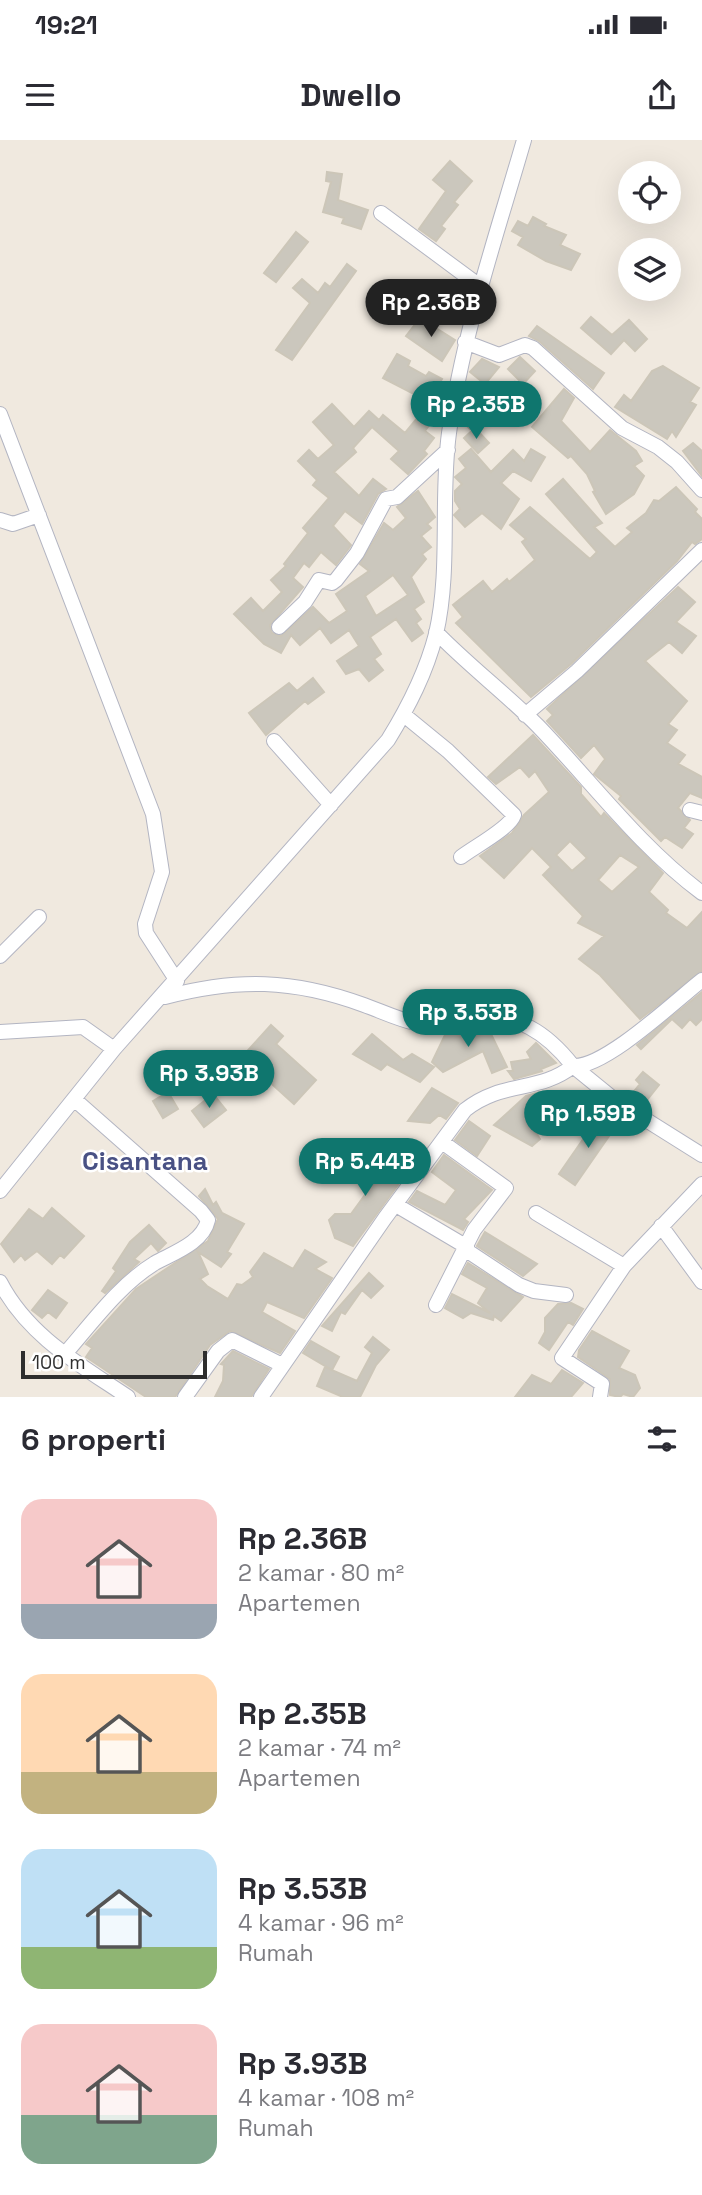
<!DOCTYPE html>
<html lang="id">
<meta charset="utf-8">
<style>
:root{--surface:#fff;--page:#f7f7f7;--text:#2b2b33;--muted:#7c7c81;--accent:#0f766e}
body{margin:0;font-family:"Space Grotesk",sans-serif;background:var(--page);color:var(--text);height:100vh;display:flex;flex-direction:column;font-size:26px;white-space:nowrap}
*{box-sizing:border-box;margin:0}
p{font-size:23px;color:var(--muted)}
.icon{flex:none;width:38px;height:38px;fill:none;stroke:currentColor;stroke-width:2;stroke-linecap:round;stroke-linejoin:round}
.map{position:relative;height:1257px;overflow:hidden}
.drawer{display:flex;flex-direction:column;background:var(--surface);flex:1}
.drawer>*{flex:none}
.fabs{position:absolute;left:618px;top:21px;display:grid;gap:14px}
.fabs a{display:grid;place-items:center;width:63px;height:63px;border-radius:50%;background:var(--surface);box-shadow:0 7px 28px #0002;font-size:35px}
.scale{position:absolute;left:21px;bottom:18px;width:186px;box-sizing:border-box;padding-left:7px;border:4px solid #2e2e2e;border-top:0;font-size:19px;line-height:24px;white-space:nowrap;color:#2e2e2e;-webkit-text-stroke:5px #fff;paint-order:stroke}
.price{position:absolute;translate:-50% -60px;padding:0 16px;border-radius:24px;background:var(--accent);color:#fff;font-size:23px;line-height:46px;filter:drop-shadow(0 2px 4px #0008)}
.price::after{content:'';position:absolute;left:50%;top:42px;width:21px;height:16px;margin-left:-10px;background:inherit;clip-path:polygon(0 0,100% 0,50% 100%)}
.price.current{background:#222;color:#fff}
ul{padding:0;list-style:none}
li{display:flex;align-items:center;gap:21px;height:175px;padding:0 21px}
li span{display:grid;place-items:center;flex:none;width:196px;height:140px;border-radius:21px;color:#555}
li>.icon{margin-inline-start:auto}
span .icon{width:84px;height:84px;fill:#fffc;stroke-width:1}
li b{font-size:30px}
h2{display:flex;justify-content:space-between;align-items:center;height:84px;padding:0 21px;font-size:30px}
.status{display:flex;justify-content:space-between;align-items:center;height:49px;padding:0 35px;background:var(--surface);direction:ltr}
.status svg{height:19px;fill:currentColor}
header{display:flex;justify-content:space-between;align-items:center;height:91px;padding:0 21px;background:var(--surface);font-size:32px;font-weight:700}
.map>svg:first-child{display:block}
</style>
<div class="status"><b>19:21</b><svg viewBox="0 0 49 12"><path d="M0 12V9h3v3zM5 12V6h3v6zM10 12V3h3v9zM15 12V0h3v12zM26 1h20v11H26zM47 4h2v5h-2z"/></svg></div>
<header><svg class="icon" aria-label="menu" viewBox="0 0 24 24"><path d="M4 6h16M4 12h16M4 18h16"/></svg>Dwello<svg class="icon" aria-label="share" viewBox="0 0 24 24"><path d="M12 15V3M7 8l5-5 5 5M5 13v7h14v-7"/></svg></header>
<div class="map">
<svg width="702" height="1257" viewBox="0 0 702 1257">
<rect width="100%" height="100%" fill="#f0e9df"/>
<!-- building -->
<path fill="#cbc7bd" stroke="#ccc6b8" stroke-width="2" fill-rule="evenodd" d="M450 21 472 41 454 62 458 65 441 86 445 89 436 101 419 89 446 51 433 40Z
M327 32 342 34 338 60 368 70 361 89 342 83 344 78 323 72 331 42 326 41Z
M533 77 546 84 544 86 566 95 560 105 580 114 571 130 546 121 518 105 523 97 512 91 518 81 528 86Z
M296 92 308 102 276 142 264 133Z
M347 124 356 131 292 220 276 210 310 163 293 148 302 139 318 153 325 143 330 147Z
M420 148 429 154 423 164 433 170 427 180 408 168Z
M591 177 612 195 629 180 647 199 635 211 624 200 611 214 581 188Z
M420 178 455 200 442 221 406 196Z
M537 186 604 233 593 249 539 201 529 196Z
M397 214 410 221 408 226 426 236 429 232 442 239 431 258 436 262 429 273 413 263 418 256 383 238Z
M520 217 535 231 523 244 508 229Z
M482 219 499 227 485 244 470 232Z
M663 226 699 248 690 262 696 265 676 297 672 291 667 299 615 267 624 255 631 261 652 231Z
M515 242 530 254 518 269 512 263 508 251Z
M564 249 574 258 561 281 590 312 610 290 636 311 642 321 634 326 644 336 634 354 606 374 593 352 595 351 587 334 571 316 568 318 532 287Z
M472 259 486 273 470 289 462 281 468 274 463 269Z
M332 264 354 287 369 271 379 280 383 275 405 293 422 272 433 280 425 291 434 298 424 311 427 314 408 334 391 319 399 311 372 287 353 308 356 312 334 332 359 356 373 339 386 349 378 354 362 384 345 371 333 386 351 405 349 408 336 425 321 412 309 427 304 423 293 438 303 447 270 485 272 493 281 496 313 467 329 483 347 471 336 454 369 431 360 424 384 383 393 390 406 378 397 367 418 351 435 377 427 384 431 388 421 396 431 407 422 414 426 419 411 437 424 462 414 469 421 479 416 483 423 493 412 501 396 479 370 497 381 514 374 519 383 530 369 541 359 529 346 534 337 521 359 506 349 490 331 503 320 488 300 505 291 495 281 513 264 504 234 474 251 458 263 471 282 452 271 440 286 426 284 424 308 393 303 388 329 358 313 345 317 340 298 321 309 310 318 319 334 305 313 282ZM393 435 408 455 376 476 365 456Z
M475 288 489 303 478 313 464 298Z
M693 303 702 311V336L683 311Z
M471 309 491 332 513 310 524 321 531 309 545 317 531 341 513 331 501 343 519 359 501 389 482 373 465 387 454 375 460 369 455 361V351L462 344 455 337 466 328 459 319Z
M563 339 602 383 594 387 615 407 632 392 627 388 646 373 654 360 659 361 676 347 697 369 695 372 702 379V399L695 404 692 402 677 421 571 524 531 557 456 483 463 477 453 465 483 441 492 452 507 439 509 442 535 420 522 402 526 399 510 385 530 367 590 419 597 412 546 354Z
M678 447 695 462 676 482 696 496 682 513 669 502 645 521 687 561 668 584 677 590 667 603 685 615 678 624 702 637V658L690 653 678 668 690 680 684 688 693 694 682 708 665 697 661 701 619 659 621 656 594 634 605 619 594 605 581 618 547 581 553 575 547 569Z
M313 538 324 552 308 564 305 561 266 595 249 573 289 543 297 551Z
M533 595 581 647V654L601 677 604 673 663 733 649 752 668 770 666 773 687 788 702 772V831L640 879 600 835 579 819 604 796 578 783 583 776 543 735 551 727 532 708 504 738 480 716 512 693 524 675 549 652 535 631 529 637 520 627 496 644 488 637ZM570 701 587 718 572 731 556 715ZM620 715 639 727 612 752 598 740Z
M702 852V879L696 885 690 879 682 888 672 879 641 909 637 905Z
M271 885 283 896 276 904 316 940 294 964 242 917Z
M483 888 490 892 507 927 492 933 483 911 443 932 432 922 446 893Z
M372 894 403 920 412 914 434 927 420 942 387 924 381 930 353 914Z
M536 903 556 923 541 929 542 931 514 939 508 931H513L511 922 531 919 527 912Z
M643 932 659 945 643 965 631 955 640 944 636 940Z
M432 948 458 963 446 979 439 975 430 983 408 981Z
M168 952 178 969 163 978 153 961Z
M540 952 547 957 527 979 540 999 532 1006 494 985 526 956Z
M213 954 226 970 204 987 192 971Z
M600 975 616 986 575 1045 559 1034Z
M469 981 490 996 477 1016 455 1000Z
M365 1009 375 1015 371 1019 403 1038 353 1106 335 1098 329 1080 335 1074H351L375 1041 340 1021Z
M444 1015 492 1050 464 1079 468 1082 463 1090 409 1062 417 1051 445 1065 456 1050 432 1032Z
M205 1049 213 1065 216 1062 222 1073 244 1084 227 1112 231 1114 221 1127 198 1112 208 1134 200 1139 207 1146 228 1159 237 1144 242 1145 253 1137 250 1132 264 1113 293 1129 305 1110 326 1122 315 1129 332 1138 304 1178 267 1162 262 1172 295 1191 280 1213 230 1191 210 1205 175 1257H146L86 1217 92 1208 86 1204 136 1149 208 1101 218 1079 199 1056Z
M52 1068 84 1096 64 1118 60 1115 52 1124 37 1111 25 1120 21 1115 14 1122 1 1104 29 1069 43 1079Z
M149 1085 166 1103 158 1111 151 1103 134 1119 139 1122 105 1153 102 1151 116 1131 113 1128 130 1102Z
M485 1092 537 1124 523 1136 477 1106Z
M468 1123 523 1157 501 1181 494 1176 493 1180 471 1173 463 1178 445 1168 452 1154 490 1173 478 1163 487 1148 462 1134Z
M369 1133 383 1146 371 1158 362 1150 345 1174 341 1172 332 1191 322 1186Z
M48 1150 67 1163 56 1178 48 1172 42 1178 32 1170Z
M571 1163 583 1169 573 1185 568 1182 549 1210 539 1203 545 1192V1178L558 1164Z
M592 1191 629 1211 619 1228 635 1235 640 1248 633 1257 623 1254 620 1257 610 1255V1239L578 1217 579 1210Z
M373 1197 389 1210 376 1225 360 1257H343L317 1246 325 1227 357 1241 372 1213 365 1207Z
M311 1201 339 1217 332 1230 303 1213Z
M233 1211 269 1229 251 1257H215L223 1241 224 1225 221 1224Z
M562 1230 583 1243 571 1257H515L532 1235 551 1244Z"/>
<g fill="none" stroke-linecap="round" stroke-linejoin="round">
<!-- minor casing -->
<g stroke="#b3b5c2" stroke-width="16">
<path id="minor" d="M381 73 481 147
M465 202 499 215 525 205 533 208 622 288 658 307 677 322 702 350
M0 274 153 674 162 732 145 784 146 793 177 841
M0 380 13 384 39 375
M279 487 305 462 319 440 332 443 336 440 357 413 386 359 397 357 448 310
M436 492C468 525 505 553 538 586 592 642 639 706 702 753
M404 575 448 611 514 675C510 688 474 707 461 717
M525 575 577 531 702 410
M274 601 331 665
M690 670 702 673
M0 816 39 777
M165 857C237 838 293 839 364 865 381 871 397 879 415 883 433 886 454 882 473 879 517 872 547 893 573 926 605 928 675 861 702 840
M0 892 83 887 114 909
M0 1051 114 909 388 600C409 566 426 533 436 494 451 429 440 359 449 293 463 193 496 97 524 0
M396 1065 467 1107
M536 1073 624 1126 562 1218 602 1244 600 1257
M661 1086 702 1142
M466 1110 519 1145 534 1151 566 1155
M624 1126 702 1044
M0 1142C28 1196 79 1224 128 1257
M436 1165 474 1090 506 1048 442 1002
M64 1215C92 1183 119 1145 155 1123 173 1113 203 1103 208 1080L201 1071 74 959
M185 1257 218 1211 232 1200 282 1225
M261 1257 385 1078 465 970C503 940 539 953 573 926L616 961 702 1015"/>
</g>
<!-- minor -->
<use href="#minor" stroke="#fff" stroke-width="14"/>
</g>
<g text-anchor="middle" stroke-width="5" stroke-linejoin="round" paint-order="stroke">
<!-- quarter labels -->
<g font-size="26" font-weight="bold" fill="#495184" stroke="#fff">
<text x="145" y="1030">Cisantana</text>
</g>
</g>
</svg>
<div class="fabs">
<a><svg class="icon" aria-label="locate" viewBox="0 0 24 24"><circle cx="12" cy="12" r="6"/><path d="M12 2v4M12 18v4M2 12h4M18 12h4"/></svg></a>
<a><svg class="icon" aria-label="layers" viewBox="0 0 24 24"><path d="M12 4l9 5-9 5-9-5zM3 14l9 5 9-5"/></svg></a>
</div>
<div class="scale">100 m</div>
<b class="price current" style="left:431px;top:199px">Rp 2.36B</b>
<b class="price" style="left:476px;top:301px">Rp 2.35B</b>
<b class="price" style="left:468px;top:909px">Rp 3.53B</b>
<b class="price" style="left:209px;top:970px">Rp 3.93B</b>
<b class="price" style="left:588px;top:1010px">Rp 1.59B</b>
<b class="price" style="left:365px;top:1058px">Rp 5.44B</b>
</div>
<section class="drawer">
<h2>6 properti<svg class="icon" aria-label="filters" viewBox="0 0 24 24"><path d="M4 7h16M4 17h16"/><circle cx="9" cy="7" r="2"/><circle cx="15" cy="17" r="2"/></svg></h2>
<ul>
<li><span style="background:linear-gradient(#f6c9c9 75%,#9aa5b1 0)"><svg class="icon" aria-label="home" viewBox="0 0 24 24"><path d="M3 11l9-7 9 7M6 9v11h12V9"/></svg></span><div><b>Rp 2.36B</b><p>2 kamar · 80 m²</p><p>Apartemen</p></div></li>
<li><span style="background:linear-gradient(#ffd9b3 70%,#c2b280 0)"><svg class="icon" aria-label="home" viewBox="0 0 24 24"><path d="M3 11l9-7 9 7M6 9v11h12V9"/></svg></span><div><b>Rp 2.35B</b><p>2 kamar · 74 m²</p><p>Apartemen</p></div></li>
<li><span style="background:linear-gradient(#bfe0f5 70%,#8fb573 0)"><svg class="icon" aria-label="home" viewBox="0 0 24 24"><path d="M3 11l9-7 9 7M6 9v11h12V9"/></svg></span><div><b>Rp 3.53B</b><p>4 kamar · 96 m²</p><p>Rumah</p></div></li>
<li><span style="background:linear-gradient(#f6c9c9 65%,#7fa58c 0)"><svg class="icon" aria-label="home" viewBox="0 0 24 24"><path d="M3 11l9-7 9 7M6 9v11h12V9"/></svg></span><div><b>Rp 3.93B</b><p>4 kamar · 108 m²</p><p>Rumah</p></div></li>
</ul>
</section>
